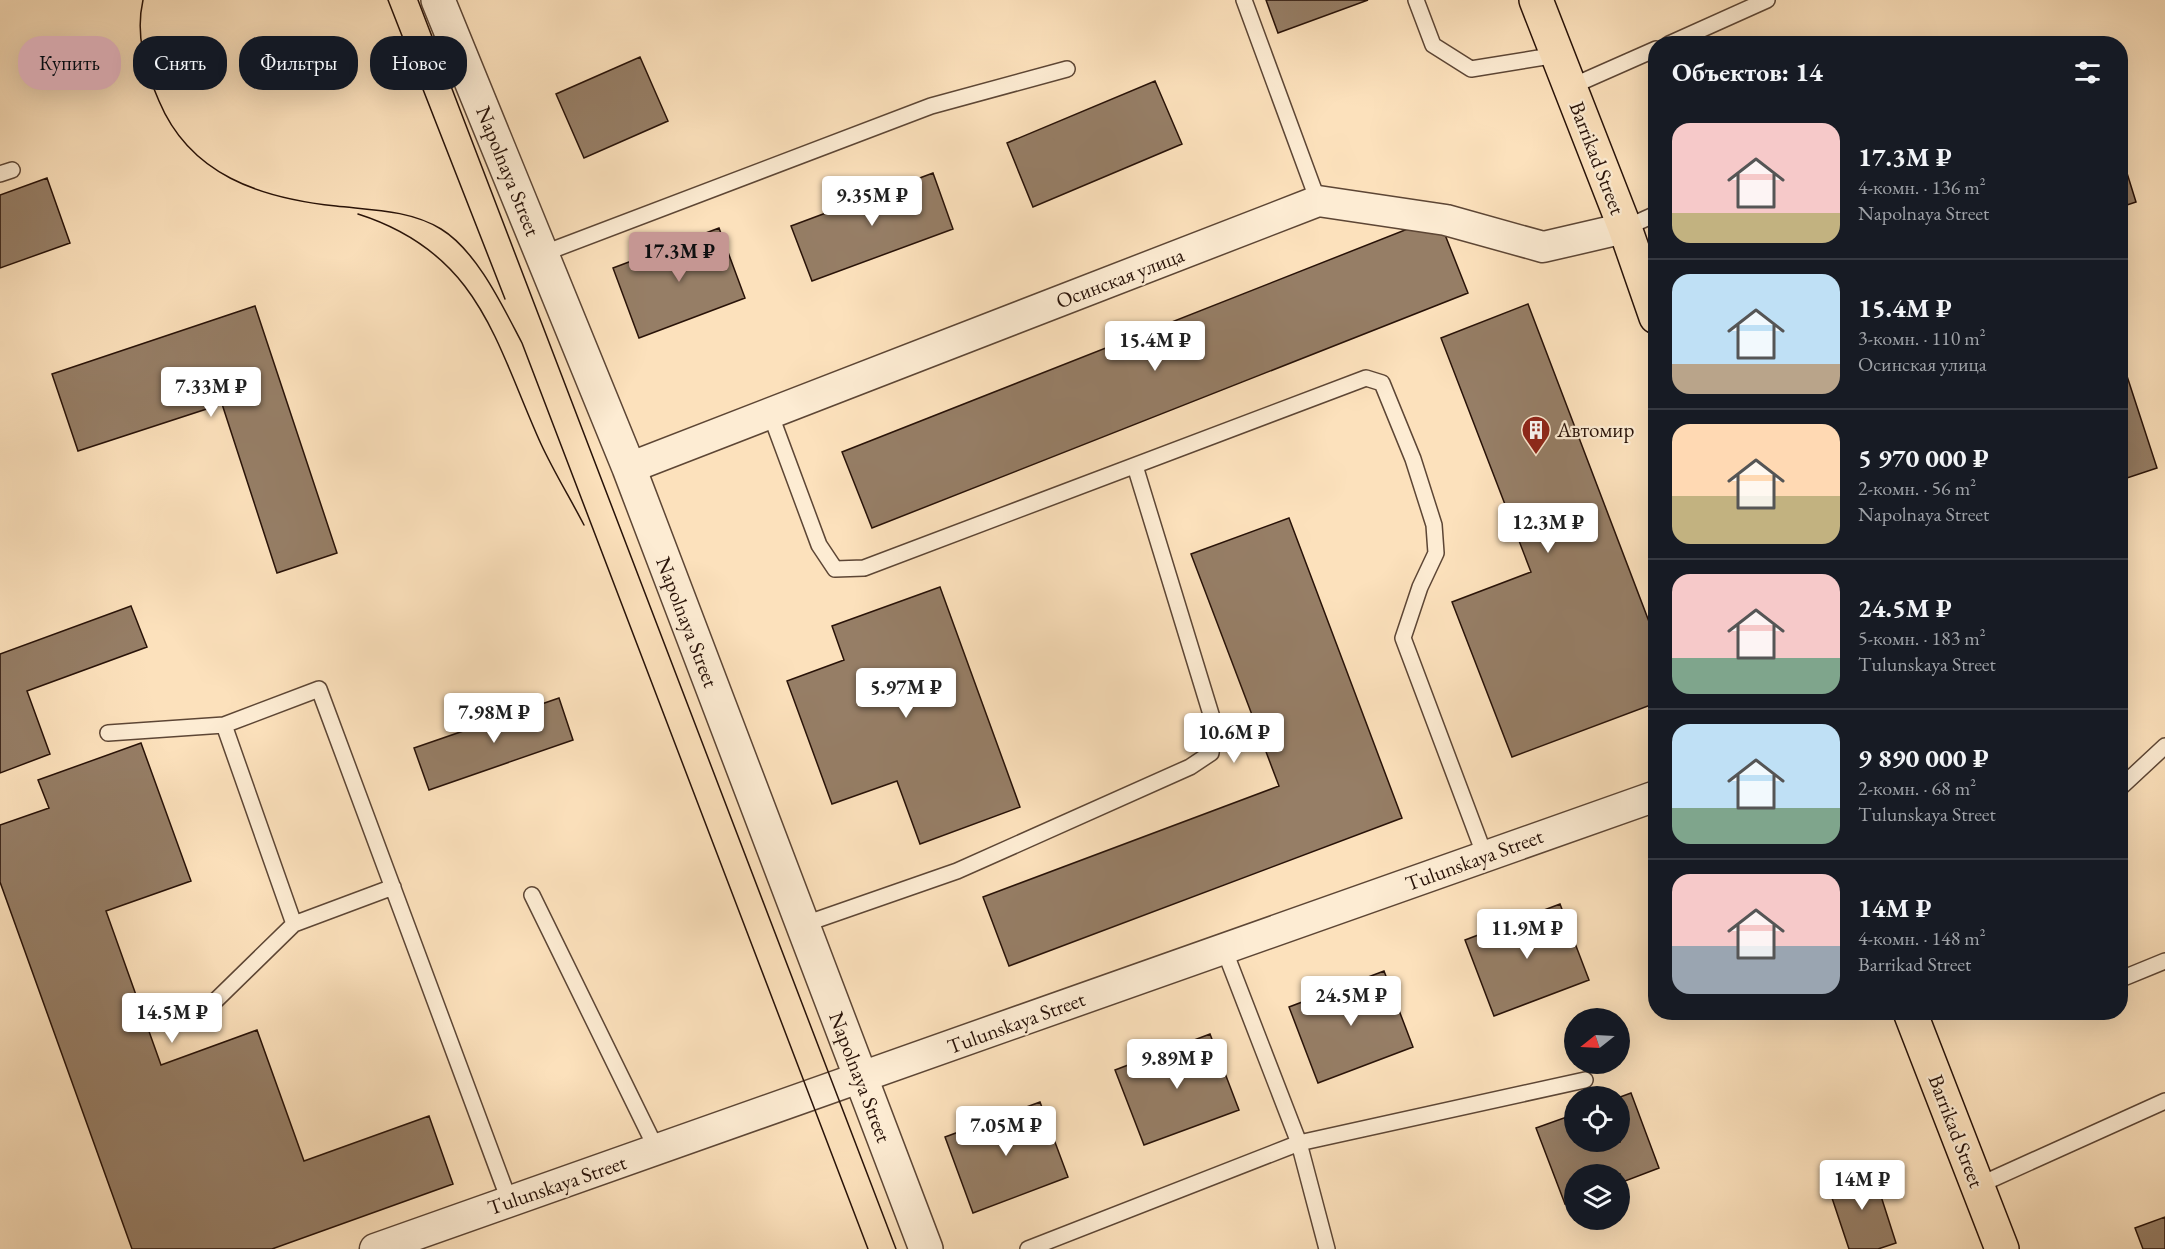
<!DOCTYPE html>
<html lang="ru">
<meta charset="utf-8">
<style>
:root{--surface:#171b24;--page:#242831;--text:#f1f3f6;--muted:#9ea1a6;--line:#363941;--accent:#c59692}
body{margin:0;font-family:"EB Garamond",serif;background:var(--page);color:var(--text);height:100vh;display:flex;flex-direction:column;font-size:22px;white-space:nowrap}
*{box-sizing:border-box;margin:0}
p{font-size:20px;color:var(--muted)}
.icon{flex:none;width:33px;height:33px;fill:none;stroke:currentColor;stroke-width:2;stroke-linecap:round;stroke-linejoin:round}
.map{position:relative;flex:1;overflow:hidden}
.drawer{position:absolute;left:1648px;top:36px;width:480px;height:984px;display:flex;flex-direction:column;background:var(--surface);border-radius:24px;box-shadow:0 6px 24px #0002}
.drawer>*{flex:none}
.banner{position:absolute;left:18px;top:36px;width:570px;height:54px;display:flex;gap:12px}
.needle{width:39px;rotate:252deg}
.tools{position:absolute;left:1564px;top:1008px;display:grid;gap:12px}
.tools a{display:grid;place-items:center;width:66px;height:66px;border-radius:50%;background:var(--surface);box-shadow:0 6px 24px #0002;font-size:30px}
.price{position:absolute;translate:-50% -51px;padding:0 14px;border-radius:6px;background:#fff;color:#222;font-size:20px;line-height:39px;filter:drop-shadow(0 2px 3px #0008)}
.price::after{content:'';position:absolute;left:50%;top:36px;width:18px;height:14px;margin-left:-9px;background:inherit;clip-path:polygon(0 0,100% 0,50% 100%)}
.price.current{background:var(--accent);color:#111}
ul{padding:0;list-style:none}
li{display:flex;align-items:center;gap:18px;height:150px;padding:0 24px}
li+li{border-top:2px solid var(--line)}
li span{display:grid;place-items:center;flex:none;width:168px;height:120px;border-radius:18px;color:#555}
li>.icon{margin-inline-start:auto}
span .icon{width:72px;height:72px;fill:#fffc;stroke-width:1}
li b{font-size:26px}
h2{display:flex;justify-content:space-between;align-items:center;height:72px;padding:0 24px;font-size:26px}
.chip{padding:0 21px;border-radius:24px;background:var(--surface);box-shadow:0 6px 24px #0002;font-size:21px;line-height:54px}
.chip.current{background:var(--accent);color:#111}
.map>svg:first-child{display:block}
</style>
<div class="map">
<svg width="2165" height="1249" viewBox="0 0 2165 1249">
<rect width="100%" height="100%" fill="#fce1bc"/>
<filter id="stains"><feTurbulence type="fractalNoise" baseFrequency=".00333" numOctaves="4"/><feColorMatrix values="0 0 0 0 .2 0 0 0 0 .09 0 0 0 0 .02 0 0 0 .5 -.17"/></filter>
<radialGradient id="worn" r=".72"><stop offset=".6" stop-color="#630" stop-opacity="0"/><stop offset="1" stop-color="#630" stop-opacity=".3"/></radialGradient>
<!-- building -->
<path fill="#967e66" stroke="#281208" stroke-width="1.5" d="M1266 0H1368L1278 33Z
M640 57 668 121 584 158 556 94Z
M1155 81 1182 144 1033 207 1007 143Z
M2122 157 2136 202 2121 207V158Z
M933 173 953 229 812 281 791 226Z
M47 178 70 243 0 268V195Z
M1438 217 1468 293 872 528 842 452Z
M719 228 745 298 639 338 613 268Z
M1528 304 1656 640V703L1512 757 1452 602 1531 572 1441 338Z
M255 306 337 553 277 573 222 404 78 451 52 374Z
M2125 370 2157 468 2121 480V371Z
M1289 518 1402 818 1009 966 983 897 1279 786 1191 554Z
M940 587 1020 807 920 844 897 781 832 804 787 681 844 660 832 626Z
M131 606 147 647 27 691 50 754 0 773V654Z
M559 698 573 740 429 790 414 748Z
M141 743 191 881 106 911 161 1065 257 1030 304 1161 429 1116 453 1184 272 1249H132L0 882V825L49 808 38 780Z
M1560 904 1589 980 1494 1016 1465 940Z
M1384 971 1413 1047 1318 1083 1289 1007Z
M1210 1034 1239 1110 1144 1145 1115 1070Z
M1631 1093 1659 1168 1620 1183V1174H1575V1200L1565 1204 1536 1128 1575 1114V1142H1620V1097Z
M1040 1102 1068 1177 973 1213 945 1137Z
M1872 1168 1896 1243 1878 1249H1849L1827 1183Z
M2165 1217V1249H2143L2135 1228Z"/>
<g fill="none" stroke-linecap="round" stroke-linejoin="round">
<!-- service casing -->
<g stroke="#5d4635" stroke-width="18">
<path id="service" d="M1244 0 1318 201
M1416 0 1433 45 1471 69 1557 55
M1669 44 1767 0
M1570 87 1656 49
M0 174 12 170
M1625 228 1656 214
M542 254 931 106 1067 69
M770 413 819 545 835 569 864 568 1366 378 1382 383 1413 459 1434 525 1436 553 1420 587 1403 638 1485 856
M108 733 224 725
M2121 787 2165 746
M393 887 294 924 224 725 319 689 503 1184 510 1202
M532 895 657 1150
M802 925 957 871 1190 767 1211 753 1214 724 1135 466
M1224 949 1299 1143 1585 1080
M2121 979 2165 961
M207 1009 294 924
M1977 1186 2165 1101
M1028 1249 1299 1143 1327 1249"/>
</g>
<!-- minor casing -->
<g stroke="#5d4635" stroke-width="33">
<path id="minor" d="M629 468 1318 201 1446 220 1543 247 1625 228
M375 1249 1656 796"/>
</g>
<!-- tertiary casing -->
<g stroke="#5d4635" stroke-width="36">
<path id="tertiary" d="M438 0 629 468 926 1249"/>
</g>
<!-- primary casing -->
<g stroke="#281208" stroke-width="36">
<path id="primary" d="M1536 0 1625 228 1656 317
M1910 1012 2002 1249"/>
</g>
<!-- service -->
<use href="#service" stroke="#fdecd3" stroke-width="15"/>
<!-- minor -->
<use href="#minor" stroke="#fdecd3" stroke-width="30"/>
<!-- tertiary -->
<use href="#tertiary" stroke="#fdecd3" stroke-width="33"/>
<!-- primary -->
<use href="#primary" stroke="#fce1bc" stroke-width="33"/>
<!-- tram -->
<path stroke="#281208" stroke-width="1.5" d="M143 0C135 35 145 69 159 101 190 175 260 198 336 206 371 210 410 210 441 229 477 251 503 307 522 343L868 1249
M388 0 505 299
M418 0 896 1249
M358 214C480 253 495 342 541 444 554 472 570 498 584 525"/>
</g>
<!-- icons -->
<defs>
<g id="building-pin" transform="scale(1.5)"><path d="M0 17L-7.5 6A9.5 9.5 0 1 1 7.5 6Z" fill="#8f2418" stroke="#fdecd3"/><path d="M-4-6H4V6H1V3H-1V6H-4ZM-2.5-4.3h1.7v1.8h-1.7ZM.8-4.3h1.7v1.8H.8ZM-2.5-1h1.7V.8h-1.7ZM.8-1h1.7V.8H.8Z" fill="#fff"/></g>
</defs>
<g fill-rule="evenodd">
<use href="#building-pin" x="1536" y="430"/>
</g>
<g text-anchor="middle" stroke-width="4.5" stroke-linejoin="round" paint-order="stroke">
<!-- street labels -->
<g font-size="21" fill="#281208" stroke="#fdecd3">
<text transform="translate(1597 158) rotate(69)" y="7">Barrikad Street</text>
<text transform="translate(508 171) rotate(68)" y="7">Napolnaya Street</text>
<text transform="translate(1120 278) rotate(-21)" y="7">Осинская улица</text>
<text transform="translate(687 622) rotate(69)" y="7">Napolnaya Street</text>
<text transform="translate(1474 860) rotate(-20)" y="7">Tulunskaya Street</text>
<text transform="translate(1016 1023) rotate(-20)" y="7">Tulunskaya Street</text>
<text transform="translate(860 1077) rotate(69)" y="7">Napolnaya Street</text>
<text transform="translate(1956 1131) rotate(69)" y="7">Barrikad Street</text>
<text transform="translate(557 1185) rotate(-19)" y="7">Tulunskaya Street</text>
</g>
<!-- poi labels -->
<g font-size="21" fill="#281208" stroke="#fdecd3" text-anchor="start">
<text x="1557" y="437">Автомир</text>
</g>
</g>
<rect width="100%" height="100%" filter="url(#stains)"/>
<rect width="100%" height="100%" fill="url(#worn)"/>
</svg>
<div class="tools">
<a><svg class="needle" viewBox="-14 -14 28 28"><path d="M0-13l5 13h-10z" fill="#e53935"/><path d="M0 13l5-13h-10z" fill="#9ea1a6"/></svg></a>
<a><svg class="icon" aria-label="locate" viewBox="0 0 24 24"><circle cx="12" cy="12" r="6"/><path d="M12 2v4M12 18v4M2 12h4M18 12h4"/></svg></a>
<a><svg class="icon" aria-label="layers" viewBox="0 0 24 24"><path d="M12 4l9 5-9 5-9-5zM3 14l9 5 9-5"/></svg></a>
</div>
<b class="price" style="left:872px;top:227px">9.35M ₽</b>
<b class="price current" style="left:679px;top:283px">17.3M ₽</b>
<b class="price" style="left:1155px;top:372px">15.4M ₽</b>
<b class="price" style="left:211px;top:418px">7.33M ₽</b>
<b class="price" style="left:1548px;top:554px">12.3M ₽</b>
<b class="price" style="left:906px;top:719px">5.97M ₽</b>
<b class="price" style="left:494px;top:744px">7.98M ₽</b>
<b class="price" style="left:1234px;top:764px">10.6M ₽</b>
<b class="price" style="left:1527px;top:960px">11.9M ₽</b>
<b class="price" style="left:1351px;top:1027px">24.5M ₽</b>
<b class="price" style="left:172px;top:1044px">14.5M ₽</b>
<b class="price" style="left:1177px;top:1090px">9.89M ₽</b>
<b class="price" style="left:1006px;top:1157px">7.05M ₽</b>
<b class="price" style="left:1862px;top:1211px">14M ₽</b>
<div class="banner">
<a class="chip current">Купить</a>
<a class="chip">Снять</a>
<a class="chip">Фильтры</a>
<a class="chip">Новое</a>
</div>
<section class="drawer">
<h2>Объектов: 14<svg class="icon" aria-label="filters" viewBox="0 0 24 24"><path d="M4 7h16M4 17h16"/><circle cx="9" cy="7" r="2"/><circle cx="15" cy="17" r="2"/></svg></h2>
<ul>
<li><span style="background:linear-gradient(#f6c9c9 75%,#c2b280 0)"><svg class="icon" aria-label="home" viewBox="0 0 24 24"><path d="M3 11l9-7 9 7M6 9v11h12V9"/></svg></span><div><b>17.3M ₽</b><p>4-комн. · 136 m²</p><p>Napolnaya Street</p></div></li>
<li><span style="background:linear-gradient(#bfe0f5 75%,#b9a48a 0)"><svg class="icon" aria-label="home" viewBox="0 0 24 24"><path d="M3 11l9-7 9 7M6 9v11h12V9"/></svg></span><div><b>15.4M ₽</b><p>3-комн. · 110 m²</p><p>Осинская улица</p></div></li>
<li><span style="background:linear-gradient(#ffd9b3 60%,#c2b280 0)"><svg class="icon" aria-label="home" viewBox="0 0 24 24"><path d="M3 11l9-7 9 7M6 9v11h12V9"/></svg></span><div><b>5 970 000 ₽</b><p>2-комн. · 56 m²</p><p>Napolnaya Street</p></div></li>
<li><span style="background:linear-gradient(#f6c9c9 70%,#7fa58c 0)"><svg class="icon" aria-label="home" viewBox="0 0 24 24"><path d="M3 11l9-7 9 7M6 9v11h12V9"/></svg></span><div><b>24.5M ₽</b><p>5-комн. · 183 m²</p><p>Tulunskaya Street</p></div></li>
<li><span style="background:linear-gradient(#bfe0f5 70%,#7fa58c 0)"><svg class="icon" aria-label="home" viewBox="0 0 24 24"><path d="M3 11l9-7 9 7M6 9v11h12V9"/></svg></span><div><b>9 890 000 ₽</b><p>2-комн. · 68 m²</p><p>Tulunskaya Street</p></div></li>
<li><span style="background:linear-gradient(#f6c9c9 60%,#9aa5b1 0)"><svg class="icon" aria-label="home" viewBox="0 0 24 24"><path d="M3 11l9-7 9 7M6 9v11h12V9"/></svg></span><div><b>14M ₽</b><p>4-комн. · 148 m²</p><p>Barrikad Street</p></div></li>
</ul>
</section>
</div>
